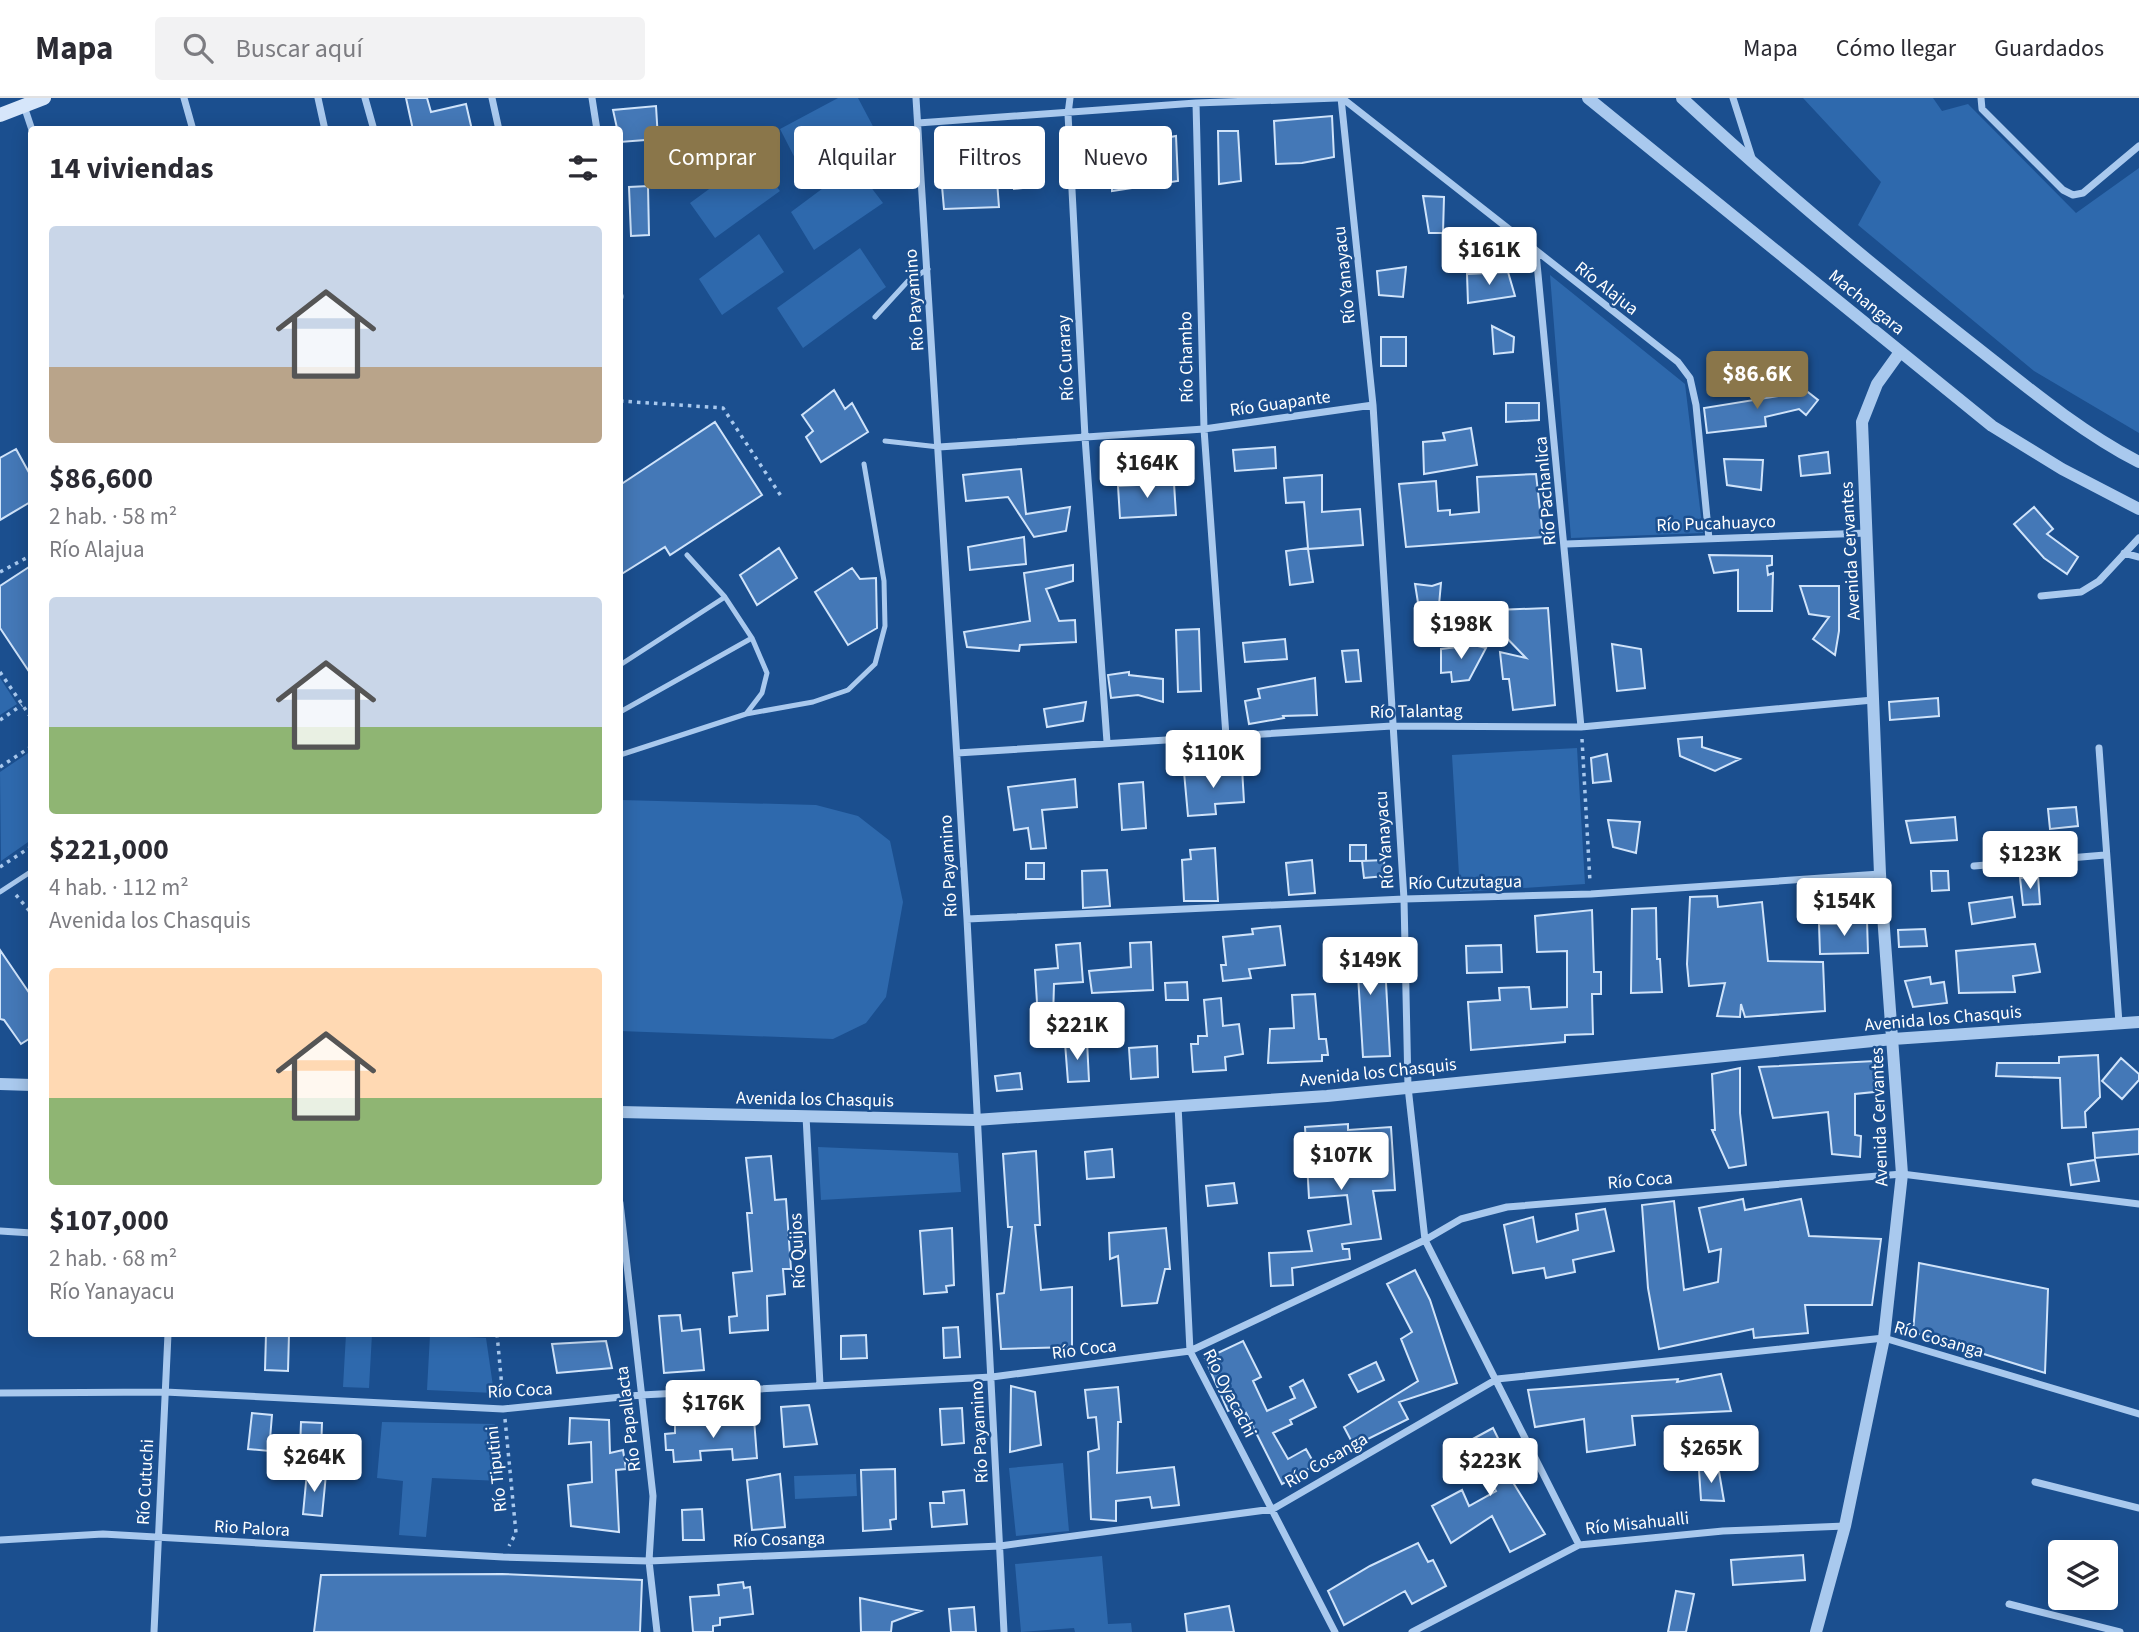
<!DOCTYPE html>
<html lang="es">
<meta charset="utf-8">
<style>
:root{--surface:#fff;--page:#f2f2f3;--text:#2b2b33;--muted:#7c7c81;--line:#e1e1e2;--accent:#8a764a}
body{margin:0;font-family:"Source Sans 3",sans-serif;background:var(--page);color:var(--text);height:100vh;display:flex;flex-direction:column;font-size:26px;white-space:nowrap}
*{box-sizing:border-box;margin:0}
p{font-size:23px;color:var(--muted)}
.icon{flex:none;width:38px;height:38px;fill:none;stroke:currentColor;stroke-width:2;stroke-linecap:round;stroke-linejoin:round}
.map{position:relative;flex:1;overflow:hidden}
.sheet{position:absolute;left:28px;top:28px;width:595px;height:1211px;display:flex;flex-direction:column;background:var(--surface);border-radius:7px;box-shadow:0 4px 18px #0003}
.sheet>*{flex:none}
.banner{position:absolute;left:644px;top:28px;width:665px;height:63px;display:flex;gap:14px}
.tools{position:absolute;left:2048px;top:1442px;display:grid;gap:14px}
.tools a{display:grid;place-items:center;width:70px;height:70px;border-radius:7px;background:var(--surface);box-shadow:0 4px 18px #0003;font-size:35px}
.price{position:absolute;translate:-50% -60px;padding:0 16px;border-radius:7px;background:#fff;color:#222;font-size:23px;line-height:46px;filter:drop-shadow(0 2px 4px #0008)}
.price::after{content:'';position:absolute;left:50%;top:42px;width:21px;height:16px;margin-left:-10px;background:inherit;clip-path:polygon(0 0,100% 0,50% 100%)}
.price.active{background:var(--accent);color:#fff}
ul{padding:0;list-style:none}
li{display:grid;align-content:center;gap:14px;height:371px;padding:0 21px}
li span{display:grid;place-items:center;height:217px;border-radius:7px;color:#555}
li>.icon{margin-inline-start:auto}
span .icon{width:126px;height:126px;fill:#fffc;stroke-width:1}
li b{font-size:30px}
h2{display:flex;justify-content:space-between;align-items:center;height:84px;padding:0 21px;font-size:30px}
.chip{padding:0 24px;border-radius:7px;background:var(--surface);box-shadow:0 4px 18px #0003;font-size:24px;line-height:63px}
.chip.active{background:var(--accent);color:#fff}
header{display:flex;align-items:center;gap:42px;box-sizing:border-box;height:98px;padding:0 35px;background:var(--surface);border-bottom:2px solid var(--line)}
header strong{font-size:33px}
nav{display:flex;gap:38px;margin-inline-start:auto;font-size:24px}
.search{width:490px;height:63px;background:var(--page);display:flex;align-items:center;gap:18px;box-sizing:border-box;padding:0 24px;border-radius:7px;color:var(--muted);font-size:26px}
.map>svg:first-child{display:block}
</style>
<header>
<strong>Mapa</strong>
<div class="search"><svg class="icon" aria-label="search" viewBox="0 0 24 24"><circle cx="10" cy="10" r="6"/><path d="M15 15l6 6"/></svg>Buscar aquí</div>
<nav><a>Mapa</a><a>Cómo llegar</a><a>Guardados</a></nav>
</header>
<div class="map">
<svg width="2139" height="1534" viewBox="0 0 2139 1534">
<rect width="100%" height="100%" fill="#1b4f8f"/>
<!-- green -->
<path fill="#2e69ad" d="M838 0H858L876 34 802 74 780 31Z
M1803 0H1933L1942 13 1968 6 2076 115 2139 70V335L2034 273 1858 127 1881 84Z
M753 59 780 93 715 140 690 105Z
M854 67 883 105 814 152 791 114Z
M759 136 784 174 722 217 699 181Z
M860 150 886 189 803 250 777 210Z
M1550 177 1685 286 1703 435 1571 440Z
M0 580 17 606 0 617Z
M1577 650 1585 786 1460 794 1452 657Z
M31 653V742L1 763 0 674Z
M620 702 816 707 858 718 890 743 903 804 886 899 866 925 833 941 620 933Z
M818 1049 958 1055 961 1094 821 1102Z
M346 1236H372L369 1290 343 1289Z
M430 1237 486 1240 494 1295 427 1292Z
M382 1324 495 1326 501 1383 432 1380 426 1439 399 1437 403 1383 377 1380Z
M1063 1365 1069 1433 1016 1438 1009 1370Z
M856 1376 857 1398 795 1401 794 1378Z
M1102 1458 1108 1526 1131 1525 1132 1534H1075L1074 1530 1021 1534 1015 1466Z"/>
<!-- building -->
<path fill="#4478b7" stroke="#cfe3fa" stroke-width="2" d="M406 0H427L431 14 466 6 472 32H413Z
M656 8 658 41 620 44 613 12Z
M1332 18 1334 59 1302 65 1276 66 1274 23Z
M1218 33H1238L1241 83 1219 86Z
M1110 37H1137V45L1176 38 1178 83 1112 93V80H1085V45L1110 48Z
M1029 44 1031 89 1014 91 1011 45Z
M939 54H961L962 85 997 83 999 109 944 111Z
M648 88 649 137 631 138 629 89Z
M1423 98 1444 99 1443 135H1429Z
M1406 169 1403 199 1379 197 1377 173Z
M1508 174 1515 198 1468 205 1467 176Z
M1492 228 1514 239 1513 254 1494 256Z
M1381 239H1406V268H1381Z
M1795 284 1818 302 1806 317 1799 311 1765 319 1766 328 1707 335 1704 310 1785 297Z
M834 292 845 311 852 305 868 334 821 364 806 339 813 333 802 317Z
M1506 305H1539V322L1506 324Z
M715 324 762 397 670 457 665 449 620 477V387Z
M1471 330 1477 367 1424 376 1423 344 1445 342 1443 335Z
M1275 349 1276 370 1235 373 1233 352Z
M16 351 32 380V403L0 422V360Z
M1828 354 1830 375 1801 378 1799 358Z
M1724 361 1763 362 1761 392 1727 387Z
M1021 371 1026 416 1070 409 1066 433 1034 439 1008 399 966 403 963 377Z
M1536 376 1543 439 1406 449 1399 386 1436 383 1438 413 1450 412V417L1479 414 1477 379Z
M1322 377V414L1360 411 1363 447 1308 451 1313 484 1290 487 1286 453 1308 450 1304 404 1286 405 1284 380Z
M1174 385 1176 417 1120 420 1118 388Z
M2034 409 2053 431 2047 436 2078 459 2067 476 2044 460 2014 426Z
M1024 439 1026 466 970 472 968 449Z
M779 450 797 480 757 507 740 477Z
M1709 457 1772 458V467L1767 468 1768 477 1773 475 1772 513H1738V472L1714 475Z
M32 467V578L0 530V488Z
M1073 467V483L1046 491 1059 523 1075 522 1076 544 1020 547 1019 553 967 549 964 534 1030 523 1024 475Z
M852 470 860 481 876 480 877 530 848 547 815 494Z
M1441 485 1439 507 1419 511 1415 486 1432 488Z
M1800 488H1839V533L1835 557 1813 541 1829 519 1809 516Z
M1548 510 1555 607 1513 612 1509 581H1503L1500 554 1526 560 1498 531 1496 512Z
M1199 531 1201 593 1178 594 1176 532Z
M1285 541 1287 561 1245 564 1243 545Z
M1612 546 1641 551 1645 590 1617 593Z
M1474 547 1486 550 1469 582 1452 584 1451 574 1441 575V551Z
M1358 552 1361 583 1346 584 1342 553Z
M1129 574V577L1163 581V604L1138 597 1111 600 1108 577Z
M1315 580 1317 617 1283 618 1284 620 1249 626 1245 603 1260 600 1258 591Z
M1938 600 1939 618 1890 622 1889 604Z
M1086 604 1083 623 1047 629 1044 611Z
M1702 639V649L1740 661 1715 673 1680 658 1678 641Z
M1607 656 1611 683 1593 685 1591 660Z
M1242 670 1244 704 1215 706 1216 716 1188 718 1184 674Z
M1075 681 1077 709 1042 712 1046 750 1031 751 1028 730 1014 732 1008 689Z
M1143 684 1146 730 1122 732 1119 686Z
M2076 709 2078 728 2050 731 2048 711Z
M1955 719 1957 742 1911 745 1906 723Z
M1608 722 1640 724 1636 755 1613 749Z
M1350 747H1366V763H1350Z
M1215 750 1218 803H1184L1182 762 1191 761 1190 752Z
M1312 762 1315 795 1289 797 1286 765Z
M1384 762 1385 778 1364 780 1362 763Z
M1026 765H1044V781H1026Z
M1107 772 1110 808 1083 810 1082 773Z
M1931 773H1948L1949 792 1932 793Z
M2038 778 2040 806 2023 807 2020 780Z
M1717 798 1718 809 1762 804 1768 863 1823 864 1825 913 1745 919 1741 906 1740 919 1717 918 1725 885 1689 888 1687 866 1690 799Z
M2012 799 2015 819 1972 826 1969 805Z
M1656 810 1657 861H1660L1662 894 1631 895 1632 811Z
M1592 812 1594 874H1601V896H1592L1593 936 1565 937V944L1471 952 1468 904 1500 902 1499 890 1529 889 1531 911 1567 909V853L1537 854 1535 818Z
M1849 822H1867L1868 855 1820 856 1819 826H1849Z
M1280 828 1285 867 1249 871 1251 880 1223 883 1221 867H1226L1223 839 1253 836 1252 831Z
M1925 831 1927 848 1899 849 1898 832Z
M1151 844 1153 892 1092 895 1089 873 1131 869 1130 845Z
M1080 845 1083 884 1054 886 1053 921H1038L1035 872 1058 870 1056 847Z
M2035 846 2040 874 2013 878 2015 894 1959 895 1956 853Z
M1501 847 1502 874 1467 875 1466 848Z
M1384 848 1390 958 1363 959 1358 877 1342 879 1339 854Z
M0 852 32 899V939L21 946 4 922 0 921Z
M1930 879 1931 886 1944 884 1947 905 1913 909 1905 883Z
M1187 884 1188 902H1166L1165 885Z
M1315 896 1319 941H1326L1328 957H1322V963L1268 965 1270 931 1294 930 1292 897Z
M1221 900 1223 928 1239 926 1243 956 1225 959 1226 972 1193 974 1191 946H1198V938H1207L1204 902Z
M1087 943 1089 983 1068 984 1065 945Z
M1157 948 1158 979 1131 981 1129 950Z
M2098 957 2100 999 2085 1014 2086 1029 2062 1030 2060 980 1996 978 1997 965H2059V959Z
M2121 960 2139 976V982L2122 1001 2102 983Z
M1875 963 1874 994 1855 996V1037L1861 1038 1860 1059 1832 1056 1828 1014 1773 1020 1759 969Z
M1740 970V1015L1746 1067 1729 1070 1712 1032H1715L1712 976Z
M1020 975 1022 991 997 993 995 978Z
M1348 1026V1032L1391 1029 1395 1092 1373 1093 1381 1141 1342 1146 1343 1151H1349L1350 1161 1292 1170 1293 1187 1271 1188 1269 1155 1312 1153 1308 1133 1351 1126 1347 1097 1309 1100 1305 1029Z
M2139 1031V1056L2095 1060 2093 1035Z
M1112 1051 1114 1079 1087 1081 1085 1054Z
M1036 1053 1040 1127H1035L1041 1192 1072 1189V1249L1001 1251 997 1196 1004 1195 1012 1129H1008L1003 1056Z
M771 1058 775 1102 786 1101 791 1171H783L785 1196 767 1198 768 1232 730 1235 729 1219 737 1218 733 1175 752 1173 747 1115H752L746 1060Z
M2095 1062 2099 1083 2071 1087 2068 1066Z
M1234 1085 1237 1105 1208 1108 1206 1088Z
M1743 1101 1745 1112 1801 1101 1809 1138 1881 1141 1872 1207H1805L1808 1235 1754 1240 1753 1231 1659 1251 1648 1190 1642 1107 1674 1103 1684 1192 1718 1184 1721 1151 1709 1154 1699 1110Z
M1605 1111 1614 1153 1573 1162 1575 1174 1546 1180 1544 1170 1513 1175 1504 1127 1533 1119 1537 1144 1578 1132 1576 1116Z
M952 1130 954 1187 946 1188 947 1194 924 1196 920 1133Z
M1166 1130 1170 1171H1165L1157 1205 1122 1208 1118 1158 1110 1161 1109 1135Z
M1919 1165 2048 1191 2045 1275 1913 1234Z
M1415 1172 1430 1202 1457 1285 1399 1304 1408 1321 1354 1348 1344 1329 1418 1283 1401 1241 1412 1234 1387 1186Z
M680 1217 682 1233 700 1231 704 1272 664 1275 659 1218Z
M958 1229 960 1259 944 1260 943 1230Z
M266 1236H289L288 1273 265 1272Z
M866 1237 867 1260 841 1261V1238Z
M606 1243 612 1270 557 1275 552 1246Z
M1243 1243 1261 1279 1253 1283 1267 1313 1295 1300 1290 1289 1303 1282 1316 1309 1290 1322 1292 1326 1273 1335 1288 1361 1306 1351 1315 1367 1282 1386 1246 1315 1237 1320 1232 1311 1228 1313 1205 1261Z
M1376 1264 1384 1282 1358 1294 1349 1277Z
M1721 1276 1731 1313 1632 1318 1635 1347 1587 1354 1584 1321 1535 1329 1528 1292 1678 1281 1677 1284Z
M1011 1288 1035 1294 1041 1347 1010 1354Z
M1118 1289 1121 1324H1118L1117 1375 1174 1369 1179 1407 1152 1410 1150 1399 1116 1403V1423L1091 1421 1088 1354 1099 1351 1096 1319 1088 1320 1085 1292Z
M809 1307 817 1346 784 1349 781 1309Z
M962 1310 964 1345 942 1347 940 1311Z
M252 1315 272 1317 269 1353 248 1351Z
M570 1320 609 1322 610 1355 623 1352 626 1371 616 1372 619 1434 571 1428 568 1387 592 1384 591 1344 569 1346Z
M754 1321 757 1360 733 1362 732 1351 700 1353 701 1362 674 1364 673 1352H666L665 1336 675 1335V1327Z
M301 1324 322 1325 321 1353 300 1351Z
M1493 1330 1515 1375 1509 1378 1545 1436 1510 1454 1492 1418 1451 1445 1432 1408 1462 1392 1469 1408 1496 1393 1481 1364 1469 1371 1458 1349Z
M1718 1368 1724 1403 1701 1402 1699 1372Z
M895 1371 896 1421 890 1422 891 1431 863 1433 861 1372Z
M307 1374 326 1376 322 1418 303 1416Z
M780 1376 785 1429 752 1432 747 1382Z
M964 1392 967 1426 932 1429 930 1405H944L943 1394Z
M702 1411 704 1442H683L682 1412Z
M1418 1445 1428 1464 1433 1462 1446 1488 1412 1506 1405 1493 1344 1527 1328 1493 1370 1468Z
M1803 1457 1805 1482 1733 1487 1731 1462Z
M502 1476 642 1482 640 1534H314L321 1477Z
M743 1484 744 1490 750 1489 753 1516 720 1520V1527L713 1528V1534H693L690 1499 719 1497 718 1487Z
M1676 1493 1694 1496 1686 1534H1668Z
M860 1500 921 1513 892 1524 891 1534H861Z
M1229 1508 1234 1534H1187L1185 1516Z
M974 1509 976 1534H951L949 1511Z"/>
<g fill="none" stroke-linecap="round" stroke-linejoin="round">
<!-- path -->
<path stroke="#a9c9ee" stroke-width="3.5" stroke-dasharray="3.5 5" stroke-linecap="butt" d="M620 303 723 310 781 398
M0 474 32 457
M0 574 32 621
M0 622 22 607
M1582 641 1590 784
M0 669 32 648
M0 769 32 748
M16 797 32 816
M497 1236 503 1300
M505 1321 516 1435 509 1448"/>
<!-- service -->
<path stroke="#a9c9ee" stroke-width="5" d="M875 219 908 183 928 171
M885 343 939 349
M620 567 725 499
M620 614 752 540 725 499 687 457
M746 616 762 595 767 575 752 540
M620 657 746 616 813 604 848 592 875 566 885 528 884 483 864 366
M0 794 32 773"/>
<!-- minor -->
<path stroke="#a9c9ee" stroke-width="7" d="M184 0 193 32
M318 0 325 32
M365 0 374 32
M492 0 499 32
M592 0 597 32
M916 0 967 821 1004 1534
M1070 0 1068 16 1085 339 1107 644
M1341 0 1373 307 1404 801 1408 989 1425 1142 1579 1447
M1342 0 1678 264 1690 280 1696 307 1709 441
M1733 0 1753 63
M1981 0 1982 11 2063 92 2073 97 2083 95 2139 48
M1196 5 1204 331 1226 638
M24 8 32 32
M918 25 1196 5 1337 0
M1536 155 1581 629
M620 198V199
M939 349 1204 331 1373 307
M1566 446 1867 435
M2124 455 2139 459
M2041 498 2081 494 2099 483 2139 440
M2099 650 2119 925
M957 655 1392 628 1581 629 1873 602
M1974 768 2105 757
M967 821 1404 801 1591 796 1880 776
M1178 1007 1190 1253 1335 1534
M806 1018 820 1287
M620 1105 653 1398 649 1463 657 1534
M0 1133 32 1135
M0 1295 165 1294 503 1311 641 1297 992 1279 1190 1253 1425 1142 1461 1121 1507 1109 1902 1076 2139 1106
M2035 1384 2139 1410
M0 1442 103 1436 503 1459 649 1463 1000 1448 1273 1411 1497 1281 1884 1240 2139 1316
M2009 1506 2120 1534
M154 1534 168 1236
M1412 1534 1579 1447 1723 1433 1845 1428"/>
<!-- tertiary -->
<path stroke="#a9c9ee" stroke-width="12" d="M1588 0 1992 328 2062 371 2139 411
M1682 0C1773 85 1868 164 1966 241 2021 284 2077 332 2139 364
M0 986 32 987
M620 1014 975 1022 1327 998 1893 941 2139 924
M1816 1534 1845 1428 1884 1240 1902 1076 1880 776 1862 324 1877 286 1900 254"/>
<!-- secondary -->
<path stroke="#d6e6fa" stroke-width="14" d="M0 17 44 0"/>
</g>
<g text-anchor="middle" stroke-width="5" stroke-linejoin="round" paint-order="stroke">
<!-- street labels -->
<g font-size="18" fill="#fff" stroke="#1b4f8f">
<text transform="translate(1344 177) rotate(-96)" y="6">Río Yanayacu</text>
<text transform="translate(1607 190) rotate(38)" y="6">Río Alajua</text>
<text transform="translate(914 202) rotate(-94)" y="6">Río Payamino</text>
<text transform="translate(1867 204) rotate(39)" y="6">Machangara</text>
<text transform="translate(1186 259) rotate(-91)" y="6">Río Chambo</text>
<text transform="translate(1065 260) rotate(-93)" y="6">Río Curaray</text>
<text transform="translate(1280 305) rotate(-8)" y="6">Río Guapante</text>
<text transform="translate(1545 393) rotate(-95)" y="6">Río Pachanlica</text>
<text transform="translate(1716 425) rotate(-2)" y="6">Río Pucahuayco</text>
<text transform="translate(1850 453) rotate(-93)" y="6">Avenida Cervantes</text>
<text transform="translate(1416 613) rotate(-1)" y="6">Río Talantag</text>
<text transform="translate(1384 742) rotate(-94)" y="6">Río Yanayacu</text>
<text transform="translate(948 768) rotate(-93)" y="6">Río Payamino</text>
<text transform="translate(1465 784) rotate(-1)" y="6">Río Cutzutagua</text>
<text transform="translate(1943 920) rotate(-5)" y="6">Avenida los Chasquis</text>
<text transform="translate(1378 974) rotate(-6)" y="6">Avenida los Chasquis</text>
<text transform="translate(815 1001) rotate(1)" y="6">Avenida los Chasquis</text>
<text transform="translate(1879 1019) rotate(-92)" y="6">Avenida Cervantes</text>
<text transform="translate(1640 1082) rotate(-5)" y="6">Río Coca</text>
<text transform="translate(797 1153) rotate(-93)" y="6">Río Quijos</text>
<text transform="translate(1939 1241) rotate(16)" y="6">Río Cosanga</text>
<text transform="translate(1084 1251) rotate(-7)" y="6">Río Coca</text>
<text transform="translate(520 1292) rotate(-3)" y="6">Río Coca</text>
<text transform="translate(1230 1295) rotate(63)" y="6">Río Oyacachi</text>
<text transform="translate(628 1321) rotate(-97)" y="6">Río Papallacta</text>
<text transform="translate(979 1334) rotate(-93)" y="6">Río Payamino</text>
<text transform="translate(1326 1362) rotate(-30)" y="6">Río Cosanga</text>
<text transform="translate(496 1371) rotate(-96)" y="6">Río Tiputini</text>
<text transform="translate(145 1384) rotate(-87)" y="6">Río Cutuchi</text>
<text transform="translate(1637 1425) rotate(-6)" y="6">Río Misahualli</text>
<text transform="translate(252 1430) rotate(3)" y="6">Rio Palora</text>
<text transform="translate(779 1441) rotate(-2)" y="6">Río Cosanga</text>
</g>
</g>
</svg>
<div class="tools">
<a><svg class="icon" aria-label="layers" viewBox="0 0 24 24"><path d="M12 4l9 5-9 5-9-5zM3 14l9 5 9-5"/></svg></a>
</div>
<b class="price" style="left:1489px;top:189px">$161K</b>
<b class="price active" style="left:1757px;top:313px">$86.6K</b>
<b class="price" style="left:1147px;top:402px">$164K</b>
<b class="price" style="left:1461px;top:563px">$198K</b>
<b class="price" style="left:1213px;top:692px">$110K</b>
<b class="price" style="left:2030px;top:793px">$123K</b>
<b class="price" style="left:1844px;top:840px">$154K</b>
<b class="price" style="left:1370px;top:899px">$149K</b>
<b class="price" style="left:1077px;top:964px">$221K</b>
<b class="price" style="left:1341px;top:1094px">$107K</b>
<b class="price" style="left:713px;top:1342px">$176K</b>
<b class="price" style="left:1711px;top:1387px">$265K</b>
<b class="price" style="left:314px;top:1396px">$264K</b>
<b class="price" style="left:1490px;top:1400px">$223K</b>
<div class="banner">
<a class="chip active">Comprar</a>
<a class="chip">Alquilar</a>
<a class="chip">Filtros</a>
<a class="chip">Nuevo</a>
</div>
<section class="sheet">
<h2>14 viviendas<svg class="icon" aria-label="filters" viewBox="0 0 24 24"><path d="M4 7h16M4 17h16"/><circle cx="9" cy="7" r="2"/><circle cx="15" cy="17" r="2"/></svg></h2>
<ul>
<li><span style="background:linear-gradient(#c9d6e8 65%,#b9a48a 0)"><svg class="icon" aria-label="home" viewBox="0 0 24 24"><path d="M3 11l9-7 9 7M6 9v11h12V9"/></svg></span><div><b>$86,600</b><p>2 hab. · 58 m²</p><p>Río Alajua</p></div></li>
<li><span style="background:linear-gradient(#c9d6e8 60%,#8fb573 0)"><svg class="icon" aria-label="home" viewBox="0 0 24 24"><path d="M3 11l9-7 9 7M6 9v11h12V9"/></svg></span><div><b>$221,000</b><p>4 hab. · 112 m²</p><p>Avenida los Chasquis</p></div></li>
<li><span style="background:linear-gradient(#ffd9b3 60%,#8fb573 0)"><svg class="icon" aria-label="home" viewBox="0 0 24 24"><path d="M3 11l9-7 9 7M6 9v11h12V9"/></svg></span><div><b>$107,000</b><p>2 hab. · 68 m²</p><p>Río Yanayacu</p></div></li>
</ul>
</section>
</div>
